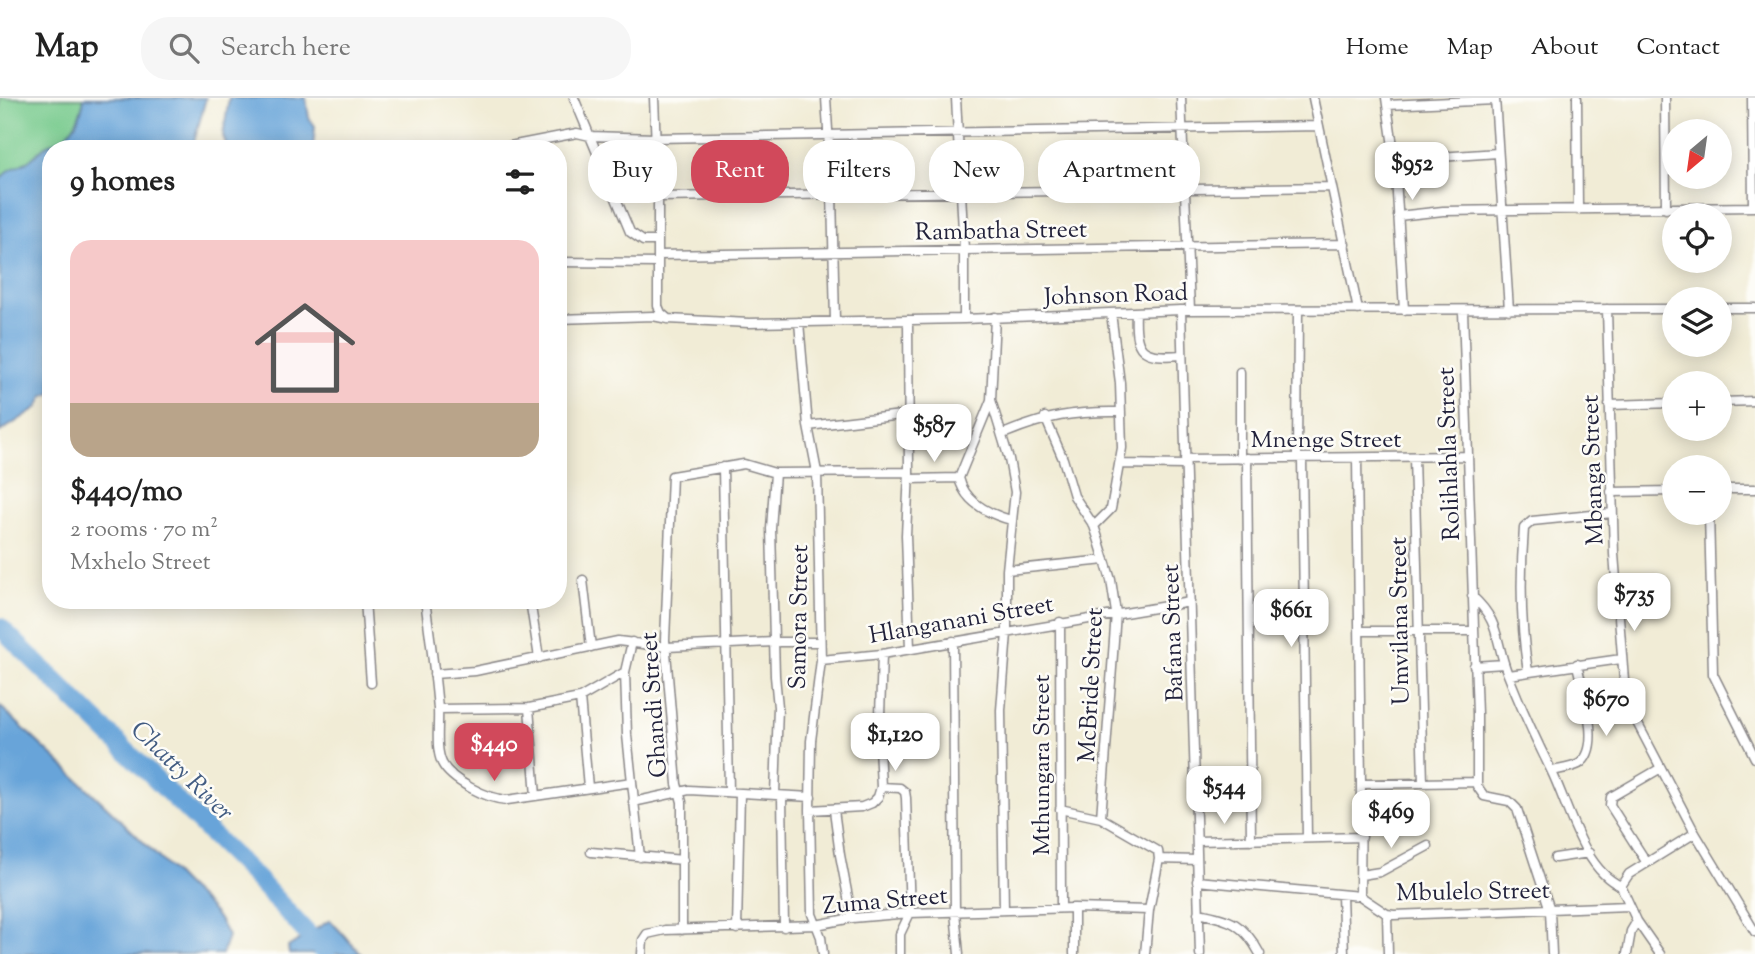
<!DOCTYPE html>
<meta charset="utf-8">
<style>
:root{--surface:#fff;--page:#f6f6f6;--text:#222;--muted:#767676;--line:#e0e0e0;--accent:#d1495b}
body{margin:0;font-family:"Sorts Mill Goudy",serif;background:var(--page);color:var(--text);height:100vh;display:flex;flex-direction:column;font-size:26px;white-space:nowrap}
*{box-sizing:border-box;margin:0}
p{font-size:23px;color:var(--muted)}
.icon{flex:none;width:38px;height:38px;fill:none;stroke:currentColor;stroke-width:2;stroke-linecap:round;stroke-linejoin:round}
.map{position:relative;flex:1;overflow:hidden}
.side{position:absolute;left:42px;top:42px;width:525px;height:469px;display:flex;flex-direction:column;background:var(--surface);border-radius:28px;box-shadow:0 4px 18px #0003}
.side>*{flex:none}
.banner{position:absolute;left:588px;top:42px;width:665px;height:63px;display:flex;gap:14px}
.needle{width:46px;rotate:209deg}
.fabs{position:absolute;left:1662px;top:21px;display:grid;gap:14px}
.fabs a{display:grid;place-items:center;width:70px;height:70px;border-radius:50%;background:var(--surface);box-shadow:0 4px 18px #0003;font-size:35px}
.price{position:absolute;translate:-50% -60px;padding:0 16px;border-radius:14px;background:#fff;color:#222;font-size:23px;line-height:46px;filter:drop-shadow(0 2px 4px #0008)}
.price::after{content:'';position:absolute;left:50%;top:42px;width:21px;height:16px;margin-left:-10px;background:inherit;clip-path:polygon(0 0,100% 0,50% 100%)}
.price.active{background:var(--accent);color:#fff}
ul{padding:0;list-style:none}
li{display:grid;align-content:center;gap:14px;height:371px;padding:0 28px}
li span{display:grid;place-items:center;height:217px;border-radius:21px;color:#555}
li>.icon{margin-inline-start:auto}
span .icon{width:126px;height:126px;fill:#fffc;stroke-width:1}
li b{font-size:30px}
h2{display:flex;justify-content:space-between;align-items:center;height:84px;padding:0 28px;font-size:30px}
.chip{padding:0 24px;border-radius:28px;background:var(--surface);box-shadow:0 4px 18px #0003;font-size:24px;line-height:63px}
.chip.active{background:var(--accent);color:#fff}
header{display:flex;align-items:center;gap:42px;box-sizing:border-box;height:98px;padding:0 35px;background:var(--surface);border-bottom:2px solid var(--line)}
header strong{font-size:33px}
nav{display:flex;gap:38px;margin-inline-start:auto;font-size:24px}
.search{width:490px;height:63px;background:var(--page);display:flex;align-items:center;gap:18px;box-sizing:border-box;padding:0 24px;border-radius:28px;color:var(--muted);font-size:26px}
.map>svg:first-child{display:block}
</style>
<header>
<strong>Map</strong>
<div class="search"><svg class="icon" aria-label="search" viewBox="0 0 24 24"><circle cx="10" cy="10" r="6"/><path d="M15 15l6 6"/></svg>Search here</div>
<nav><a>Home</a><a>Map</a><a>About</a><a>Contact</a></nav>
</header>
<div class="map">
<svg width="1755" height="856" viewBox="0 0 1755 856">
<rect width="100%" height="100%" fill="#fdfcf7"/>
<filter id="ink" filterUnits="userSpaceOnUse"><feTurbulence type="fractalNoise" baseFrequency=".0143" numOctaves="2"/><feDisplacementMap in="SourceGraphic" scale="14" xChannelSelector="R" yChannelSelector="G"/><feConvolveMatrix kernelMatrix="1 2 1 2 8 2 1 2 1" color-interpolation-filters="sRGB"/></filter>
<filter id="wash" filterUnits="userSpaceOnUse"><feTurbulence type="fractalNoise" baseFrequency=".00686" numOctaves="4" result="noise"/><feDisplacementMap in="SourceGraphic" scale="28" xChannelSelector="R" yChannelSelector="G"/><feGaussianBlur stdDeviation="1.57" result="paint"/><feColorMatrix in="noise" values="0 0 0 0 0 0 0 0 0 0 0 0 0 0 0 0 0 1.4 0 .05"/><feComposite in="paint" operator="in"/></filter>
<g filter="url(#wash)">
<rect width="100%" height="100%" fill="#f1ecd6"/>
<!-- green -->
<path fill="#77ca8d" stroke="#4c7664" stroke-width="2" d="M0 0H84V1C81 16 76 30 63 40 58 44 49 45 44 50 38 54 34 61 27 64 16 70 7 71 0 82Z"/>
<!-- water -->
<path fill="#68a4d9" stroke="#45638a" stroke-width="2" d="M84 0H206L192 51H51V296L44 298 38 309 0 334V82C7 71 16 70 27 64 34 60 38 54 44 49 49 46 54 44 59 42 74 34 82 16 84 0Z
M229 0H306L309 20 315 28 313 51H228L223 38Z
M0 608C59 666 123 720 179 781 190 793 204 803 214 815 220 821 224 831 228 838L222 856H0Z
M330 822 361 856H289L288 849Z"/>
<g fill="none" stroke-linecap="round" stroke-linejoin="round">
<!-- river -->
<path stroke="#68a4d9" stroke-width="19" d="M0 529 257 781 326 856"/>
</g>
</g>
<g filter="url(#ink)">
<g fill="none" stroke-linecap="round" stroke-linejoin="round">
<!-- street casing -->
<g stroke="#8a8788" stroke-width="11">
<path id="street" d="M574 0 630 134 643 143H657
M654 0 658 99V208L661 215 668 221
M826 0 832 96 835 223
M956 0 964 152V221
M1181 0 1190 212
M1313 0 1358 212
M1386 0 1395 62 1404 212
M1495 0 1509 212
M1577 0 1578 112
M1665 0 1666 111
M1752 0 1753 109
M1387 7 1495 2
M494 51 577 35 590 38 655 40 1319 28
M1395 62 1498 55
M658 99 1332 89
M1398 118 1443 113 1755 109
M658 157 1345 146
M558 164 658 165
M1720 210H1755
M1607 211 1614 456 1625 595 1631 613 1695 735 1755 834
M1181 212 1200 856
M1463 213 1477 616V688L1484 698 1509 703 1517 711 1550 812 1552 856
M1136 214C1134 255 1142 260 1182 257
M995 219 991 302 1009 361 1015 394 1007 472V535L1001 612 1004 812
M558 221 653 218 668 221 749 225 964 221 1181 212 1675 211
M908 222 909 374 906 437 910 551
M799 224 808 328 817 374 821 562 811 643 810 712 812 816 821 839 823 856
M1240 274V361
M1720 304 1755 303
M1609 307 1675 305
M1045 319 1063 361 1074 398 1094 428 1098 440 1111 482 1116 515 1101 720
M808 328 910 316
M1003 336C1047 318 1073 313 1121 314
M1414 359 1423 685
M1247 360 1251 742
M1297 360 1298 212
M1357 360 1361 686 1360 798
M1185 361 1467 358
M1302 361 1307 740
M1119 366 1185 367
M723 369 729 694
M959 380 991 302
M959 380C965 405 989 416 1011 422
M909 381 959 380
M1720 391H1755
M1611 394 1675 393
M1709 415 1713 576 1755 660
M1094 428 1111 411 1122 350 1120 285 1111 215
M1007 472 1105 462
M583 482 591 549
M1472 498C1500 523 1495 541 1507 574 1520 607 1535 640 1551 672 1568 706 1583 772 1621 788
M365 502 371 585
M425 502C430 538 435 575 438 611 439 628 435 650 442 665 451 683 488 701 507 702L632 684
M530 502 539 560
M1060 524 1061 810
M1360 533H1473
M953 543 955 814 959 856
M632 544 625 574 627 637 640 759
M821 562 882 556 1190 504
M1474 568 1504 566
M1528 574C1520 524 1520 480 1524 430L1532 423 1612 415
M434 576 475 573 618 543 667 549 773 544H820
M1509 577 1621 561
M580 600 588 689
M529 610 536 698
M438 611 529 610 580 600 625 574
M1552 673C1560 671 1571 670 1579 666 1604 650 1581 590 1577 566
M1361 686 1477 684
M881 689 900 690 905 694 906 700 910 815 900 836V856
M775 697 778 609 775 578 771 431 775 375
M782 698 784 829
M633 704 689 692 811 699
M1060 711 1101 720 1158 753 1159 761 1149 812 1145 856
M810 712 862 709 872 705 878 699 881 689 879 648 882 556
M834 712 840 757 852 820
M1197 743 1362 739
M591 754 683 762
M1555 760 1589 755
M1159 761 1197 762
M1647 765 1610 707 1611 699 1661 670
M1361 777 1380 774 1428 748
M1197 783 1360 798 1387 816 1394 817 1629 808
M1342 797 1344 856
M1074 810V856
M1198 815C1231 821 1244 826 1260 856
M1387 816 1388 856
M737 831 740 695
M682 832V704L677 686 665 542 672 378 744 366 775 375 909 374
M642 856 643 842 647 836 665 832 816 827 852 820 910 815 1074 810 1149 812
M1627 856 1631 833 1637 823
M1660 856 1637 823 1621 788 1629 776 1695 735"/>
</g>
<!-- street -->
<use href="#street" stroke="#fff" stroke-width="8"/>
</g>
</g>
<g text-anchor="middle" stroke-width="5" stroke-linejoin="round" paint-order="stroke">
<!-- street labels -->
<g font-size="24" fill="#22223b" stroke="#fdfcf7">
<text transform="translate(1001 132) rotate(-1)" y="8">Rambatha Street</text>
<text transform="translate(1116 196) rotate(-2)" y="8">Johnson Road</text>
<text x="1326" y="349">Mnenge Street</text>
<text transform="translate(1448 356) rotate(-92)" y="8">Rolihlahla Street</text>
<text transform="translate(1592 372) rotate(-92)" y="8">Mbanga Street</text>
<text transform="translate(798 519) rotate(-89)" y="8">Samora Street</text>
<text transform="translate(961 521) rotate(-10)" y="8">Hlanganani Street</text>
<text transform="translate(1399 523) rotate(-91)" y="8">Umvilana Street</text>
<text transform="translate(1172 535) rotate(-92)" y="8">Bafana Street</text>
<text transform="translate(1090 587) rotate(-87)" y="8">McBride Street</text>
<text transform="translate(653 607) rotate(-94)" y="8">Ghandi Street</text>
<text transform="translate(1041 667) rotate(-90)" y="8">Mthungara Street</text>
<text transform="translate(1473 793) rotate(-1)" y="8">Mbulelo Street</text>
<text transform="translate(885 802) rotate(-5)" y="8">Zuma Street</text>
</g>
<!-- water labels -->
<g font-size="26" font-style="italic" fill="#425c82" stroke="#fdfcf7">
<text transform="translate(183 672) rotate(44)" y="9">Chatty River</text>
</g>
</g>
</svg>
<div class="fabs">
<a><svg class="needle" viewBox="-14 -14 28 28"><path d="M0-13l5 13h-10z" fill="#e53935"/><path d="M0 13l5-13h-10z" fill="#767676"/></svg></a>
<a><svg class="icon" aria-label="locate" viewBox="0 0 24 24"><circle cx="12" cy="12" r="6"/><path d="M12 2v4M12 18v4M2 12h4M18 12h4"/></svg></a>
<a><svg class="icon" aria-label="layers" viewBox="0 0 24 24"><path d="M12 4l9 5-9 5-9-5zM3 14l9 5 9-5"/></svg></a>
<a>+</a>
<a>−</a>
</div>
<b class="price" style="left:1412px;top:104px">$952</b>
<b class="price" style="left:934px;top:366px">$587</b>
<b class="price" style="left:1634px;top:535px">$735</b>
<b class="price" style="left:1291px;top:551px">$661</b>
<b class="price" style="left:1606px;top:640px">$670</b>
<b class="price" style="left:895px;top:675px">$1,120</b>
<b class="price active" style="left:494px;top:685px">$440</b>
<b class="price" style="left:1224px;top:728px">$544</b>
<b class="price" style="left:1391px;top:752px">$469</b>
<div class="banner">
<a class="chip">Buy</a>
<a class="chip active">Rent</a>
<a class="chip">Filters</a>
<a class="chip">New</a>
<a class="chip">Apartment</a>
</div>
<section class="side">
<h2>9 homes<svg class="icon" aria-label="filters" viewBox="0 0 24 24"><path d="M4 7h16M4 17h16"/><circle cx="9" cy="7" r="2"/><circle cx="15" cy="17" r="2"/></svg></h2>
<ul>
<li><span style="background:linear-gradient(#f6c9c9 75%,#b9a48a 0)"><svg class="icon" aria-label="home" viewBox="0 0 24 24"><path d="M3 11l9-7 9 7M6 9v11h12V9"/></svg></span><div><b>$440/mo</b><p>2 rooms · 70 m²</p><p>Mxhelo Street</p></div></li>
</ul>
</section>
</div>
